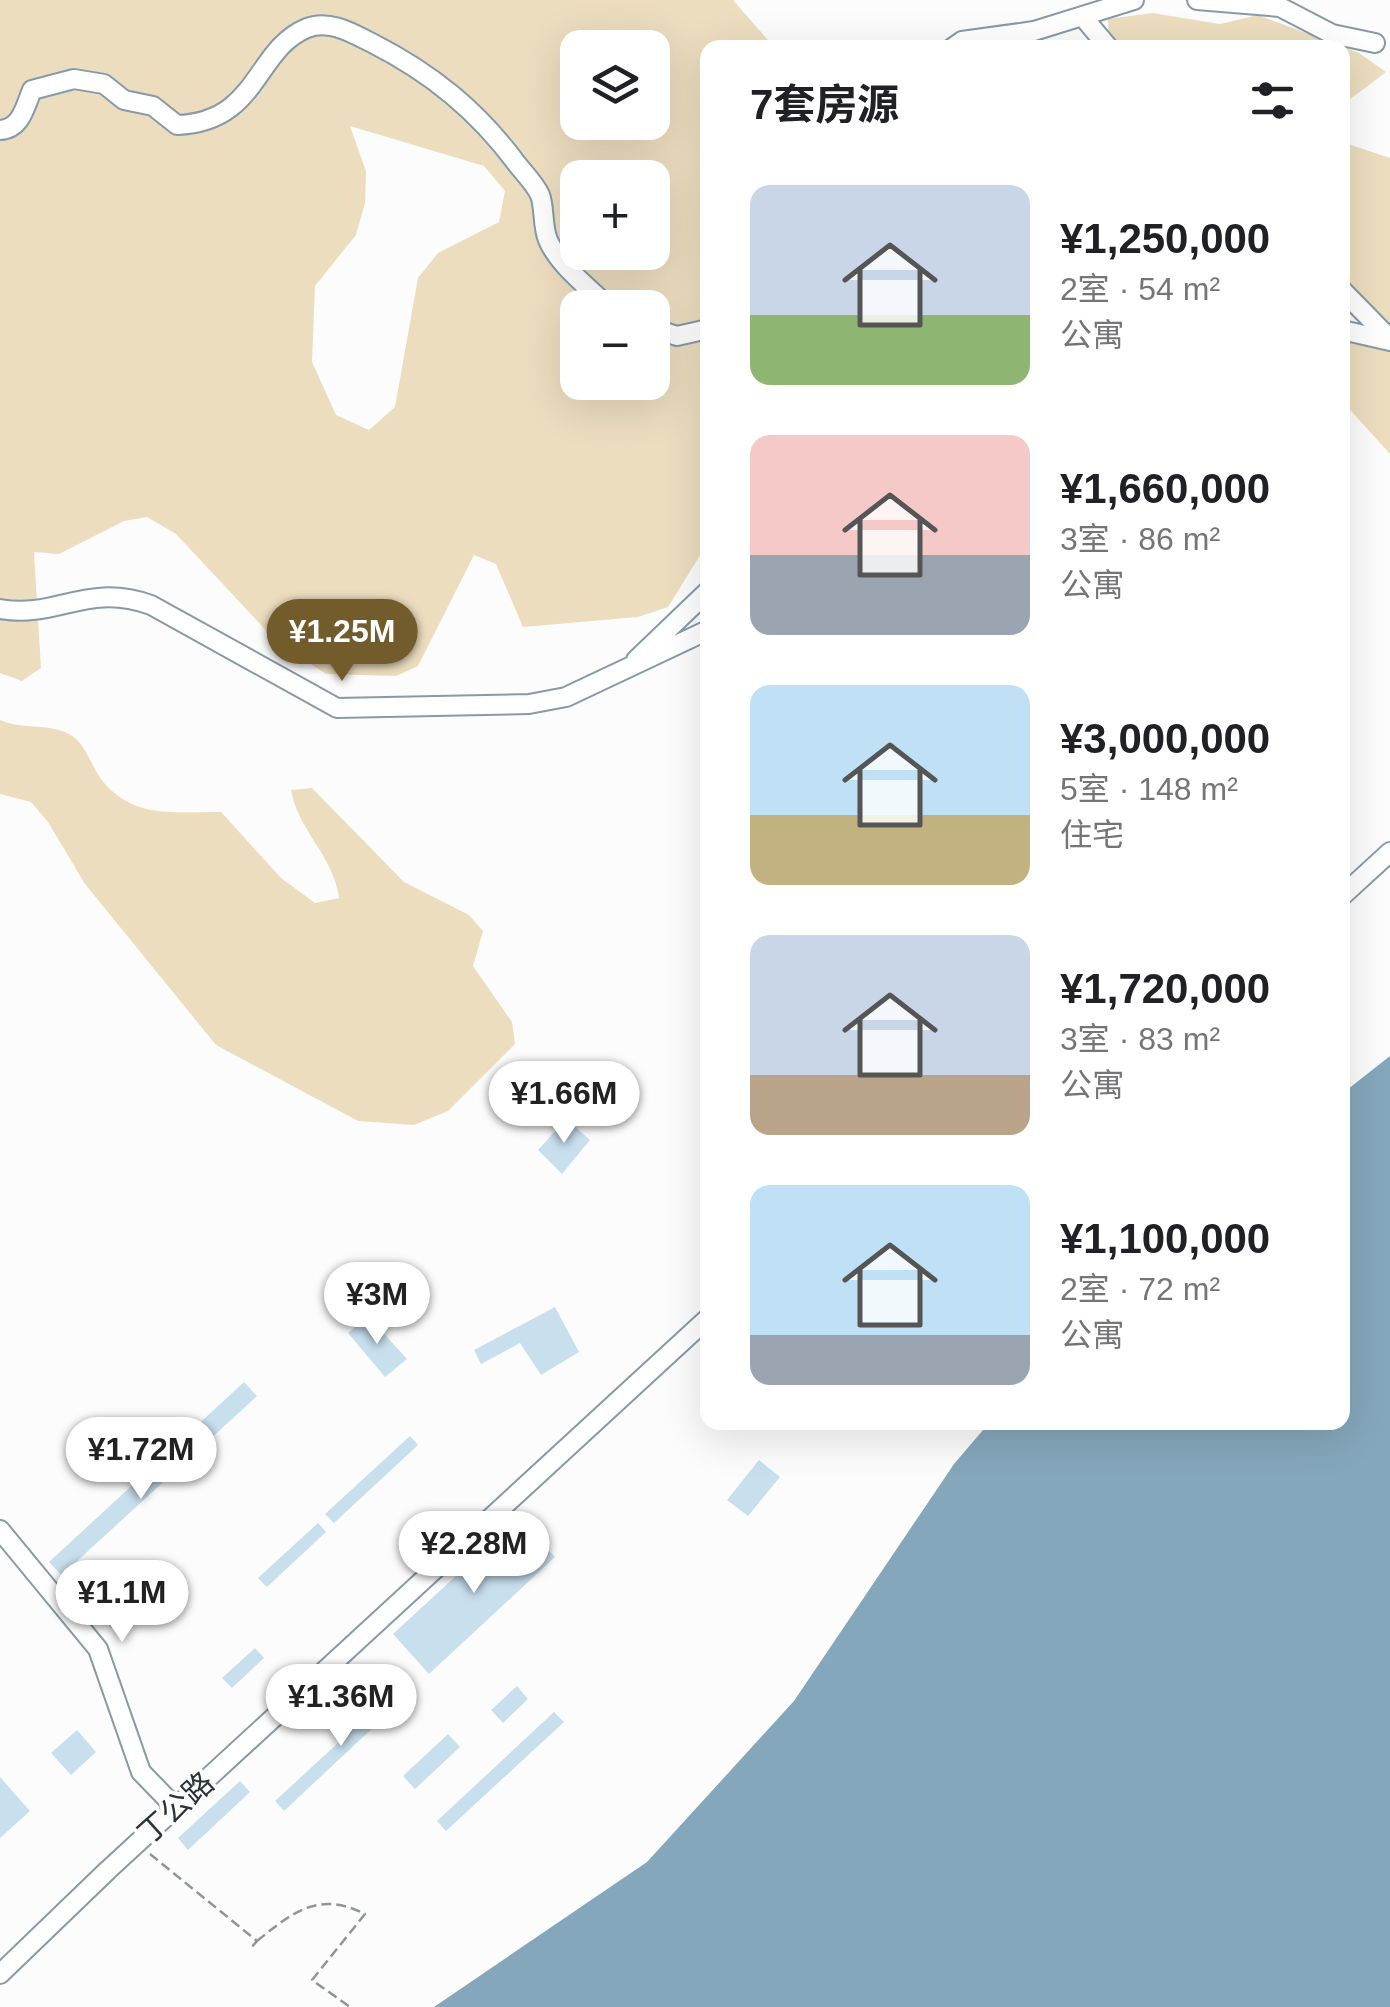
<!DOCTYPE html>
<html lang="zh">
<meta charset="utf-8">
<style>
:root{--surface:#fff;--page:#f2f2f2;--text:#202124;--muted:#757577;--accent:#725c2b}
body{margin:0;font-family:Helvetica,"Noto Sans SC",sans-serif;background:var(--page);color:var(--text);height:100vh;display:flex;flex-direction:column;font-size:38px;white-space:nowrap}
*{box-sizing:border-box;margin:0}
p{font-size:32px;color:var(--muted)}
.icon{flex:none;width:55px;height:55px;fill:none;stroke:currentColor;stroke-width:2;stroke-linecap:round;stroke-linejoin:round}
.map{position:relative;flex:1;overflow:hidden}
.drawer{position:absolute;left:700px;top:40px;width:650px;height:1390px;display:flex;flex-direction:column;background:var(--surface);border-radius:20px;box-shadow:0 10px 40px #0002}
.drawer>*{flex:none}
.fabs{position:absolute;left:560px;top:30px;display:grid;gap:20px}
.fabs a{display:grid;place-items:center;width:110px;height:110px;border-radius:20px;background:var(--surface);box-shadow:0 10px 40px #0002;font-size:50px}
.price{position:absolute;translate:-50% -85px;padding:0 22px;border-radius:35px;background:#fff;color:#222;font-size:32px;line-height:65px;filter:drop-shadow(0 2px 5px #0008)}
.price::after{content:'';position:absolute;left:50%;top:60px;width:30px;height:22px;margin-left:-15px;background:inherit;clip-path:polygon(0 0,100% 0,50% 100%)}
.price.selected{background:var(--accent);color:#fff}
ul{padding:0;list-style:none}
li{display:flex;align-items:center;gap:30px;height:250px;padding:0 50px}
li span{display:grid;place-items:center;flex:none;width:280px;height:200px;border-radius:20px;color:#555}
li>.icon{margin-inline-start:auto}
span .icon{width:120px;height:120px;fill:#fffc;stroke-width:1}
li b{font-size:42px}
h2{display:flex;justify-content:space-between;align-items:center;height:120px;padding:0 50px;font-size:42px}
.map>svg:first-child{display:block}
</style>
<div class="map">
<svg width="1390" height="2007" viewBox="0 0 1390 2007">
<rect width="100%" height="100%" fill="#fcfcfc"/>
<!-- green -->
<path fill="#ecddbf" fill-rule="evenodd" d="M0 0H733L774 47 708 48 707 544 668 607 638 617 523 627 496 564 474 555 418 666 396 676 326 674 276 641 176 534 147 517 124 521 59 554 34 552 41 668 22 681 0 673ZM578 48H652V122H578ZM350 126 484 166 505 191 499 222 438 253 418 278 395 407 369 430 336 415 312 362 315 286 356 235 365 203 366 171ZM578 178H652V252H578ZM578 308H652V382H578Z
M1152 13 1220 24 1258 15 1359 53 1386 72 1349 100 1343 99 1342 48H1109L1108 19Z
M1342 142 1390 158V328L1360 323 1343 308Z
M1343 336 1390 349V454L1343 402Z
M0 720C24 731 53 721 75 738 88 749 93 771 105 784 138 820 177 811 221 812L281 878 315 903 339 898C334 856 298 831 291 790L312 788 404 882 469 915 483 931 473 966 512 1022 515 1044 448 1111 414 1125 358 1121 216 1045 85 884 48 822 31 802 0 794Z"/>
<!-- water -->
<path fill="#85a7bb" d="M1390 1056V2007H434L647 1862 794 1701 954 1464 989 1423 1342 1422 1343 1093Z"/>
<!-- building -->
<path fill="#c8dfee" d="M566 1119 590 1140 562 1174 538 1150Z
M555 1307 579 1352 541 1375 520 1343 481 1364 474 1350Z
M368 1316 407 1359 385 1377 348 1333Z
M244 1382 257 1396 75 1563 124 1617 111 1628 49 1562Z
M410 1436 418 1445 334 1523 325 1514Z
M759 1460 780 1477 748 1516 727 1500Z
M518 1519 555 1557 429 1674 393 1634Z
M318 1523 326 1532 267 1587 258 1578Z
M255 1648 264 1658 232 1688 222 1678Z
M401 1685 409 1694 284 1811 275 1801Z
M517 1686 528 1699 503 1723 491 1710Z
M554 1712 564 1722 446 1831 437 1821Z
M77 1730 96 1752 71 1775 51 1753Z
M448 1734 460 1747 415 1789 403 1776Z
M0 1777 30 1811 0 1838Z
M240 1781 250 1792 188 1850 178 1838Z"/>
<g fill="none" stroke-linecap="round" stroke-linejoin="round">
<!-- minor casing -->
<g stroke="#859ba8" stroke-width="22">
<path id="minor" d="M1197 0 1280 7 1332 34 1375 43
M1083 17 1109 48
M952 48 962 41 1034 31 1134 0
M0 130C21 129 25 107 32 90L74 79 104 84 124 100 153 106 177 125C259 122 254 50 307 28 329 19 352 33 372 43 431 73 477 110 517 164 524 173 535 184 540 195 545 208 542 226 548 240 559 266 590 288 609 308
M1342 290 1390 339
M652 328 677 336 708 329
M1342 330 1390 341
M0 609C58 619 86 582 151 605L337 708 529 704 566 697 708 630
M636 660 708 591
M1342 896 1390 852
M0 1530 98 1649 141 1772 176 1808
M0 1974 108 1870 708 1318"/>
</g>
<!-- path -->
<path stroke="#909597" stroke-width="2.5" stroke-dasharray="10 5" stroke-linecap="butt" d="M150 1854 257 1941 251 1948
M257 1941C294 1911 319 1891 365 1914L312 1980 350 2007"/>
<!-- minor -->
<use href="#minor" stroke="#fff" stroke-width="18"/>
</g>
<g text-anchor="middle" stroke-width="8" stroke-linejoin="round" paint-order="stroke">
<!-- street labels -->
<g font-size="30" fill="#2a3338" stroke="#fcfcfc">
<text transform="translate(176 1808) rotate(-42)" y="10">丁公路</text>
</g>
</g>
</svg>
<div class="fabs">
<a><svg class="icon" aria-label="layers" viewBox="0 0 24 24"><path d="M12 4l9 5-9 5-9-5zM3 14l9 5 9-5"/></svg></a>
<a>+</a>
<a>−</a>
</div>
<b class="price selected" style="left:342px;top:684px">¥1.25M</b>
<b class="price" style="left:564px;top:1146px">¥1.66M</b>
<b class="price" style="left:377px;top:1347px">¥3M</b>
<b class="price" style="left:141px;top:1502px">¥1.72M</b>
<b class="price" style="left:474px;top:1596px">¥2.28M</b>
<b class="price" style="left:122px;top:1645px">¥1.1M</b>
<b class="price" style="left:341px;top:1749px">¥1.36M</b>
<section class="drawer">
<h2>7套房源<svg class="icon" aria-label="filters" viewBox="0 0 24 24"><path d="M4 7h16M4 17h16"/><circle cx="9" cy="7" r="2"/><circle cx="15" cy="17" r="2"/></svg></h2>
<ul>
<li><span style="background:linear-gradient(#c9d6e8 65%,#8fb573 0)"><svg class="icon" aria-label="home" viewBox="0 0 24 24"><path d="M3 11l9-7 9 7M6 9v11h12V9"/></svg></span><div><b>¥1,250,000</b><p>2室 · 54 m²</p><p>公寓</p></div></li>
<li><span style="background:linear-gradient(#f6c9c9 60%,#9aa5b1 0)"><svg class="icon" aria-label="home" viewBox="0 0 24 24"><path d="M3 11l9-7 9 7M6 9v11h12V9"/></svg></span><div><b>¥1,660,000</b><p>3室 · 86 m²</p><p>公寓</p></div></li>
<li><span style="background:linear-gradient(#bfe0f5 65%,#c2b280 0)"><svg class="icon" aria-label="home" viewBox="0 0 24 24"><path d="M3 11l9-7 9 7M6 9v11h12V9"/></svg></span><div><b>¥3,000,000</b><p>5室 · 148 m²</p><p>住宅</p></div></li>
<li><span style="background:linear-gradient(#c9d6e8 70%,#b9a48a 0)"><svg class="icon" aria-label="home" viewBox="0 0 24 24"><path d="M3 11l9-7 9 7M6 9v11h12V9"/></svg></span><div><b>¥1,720,000</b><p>3室 · 83 m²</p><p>公寓</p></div></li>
<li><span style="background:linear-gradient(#bfe0f5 75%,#9aa5b1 0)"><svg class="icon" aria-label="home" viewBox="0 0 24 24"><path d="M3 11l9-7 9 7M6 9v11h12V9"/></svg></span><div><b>¥1,100,000</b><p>2室 · 72 m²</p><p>公寓</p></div></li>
</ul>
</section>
</div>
